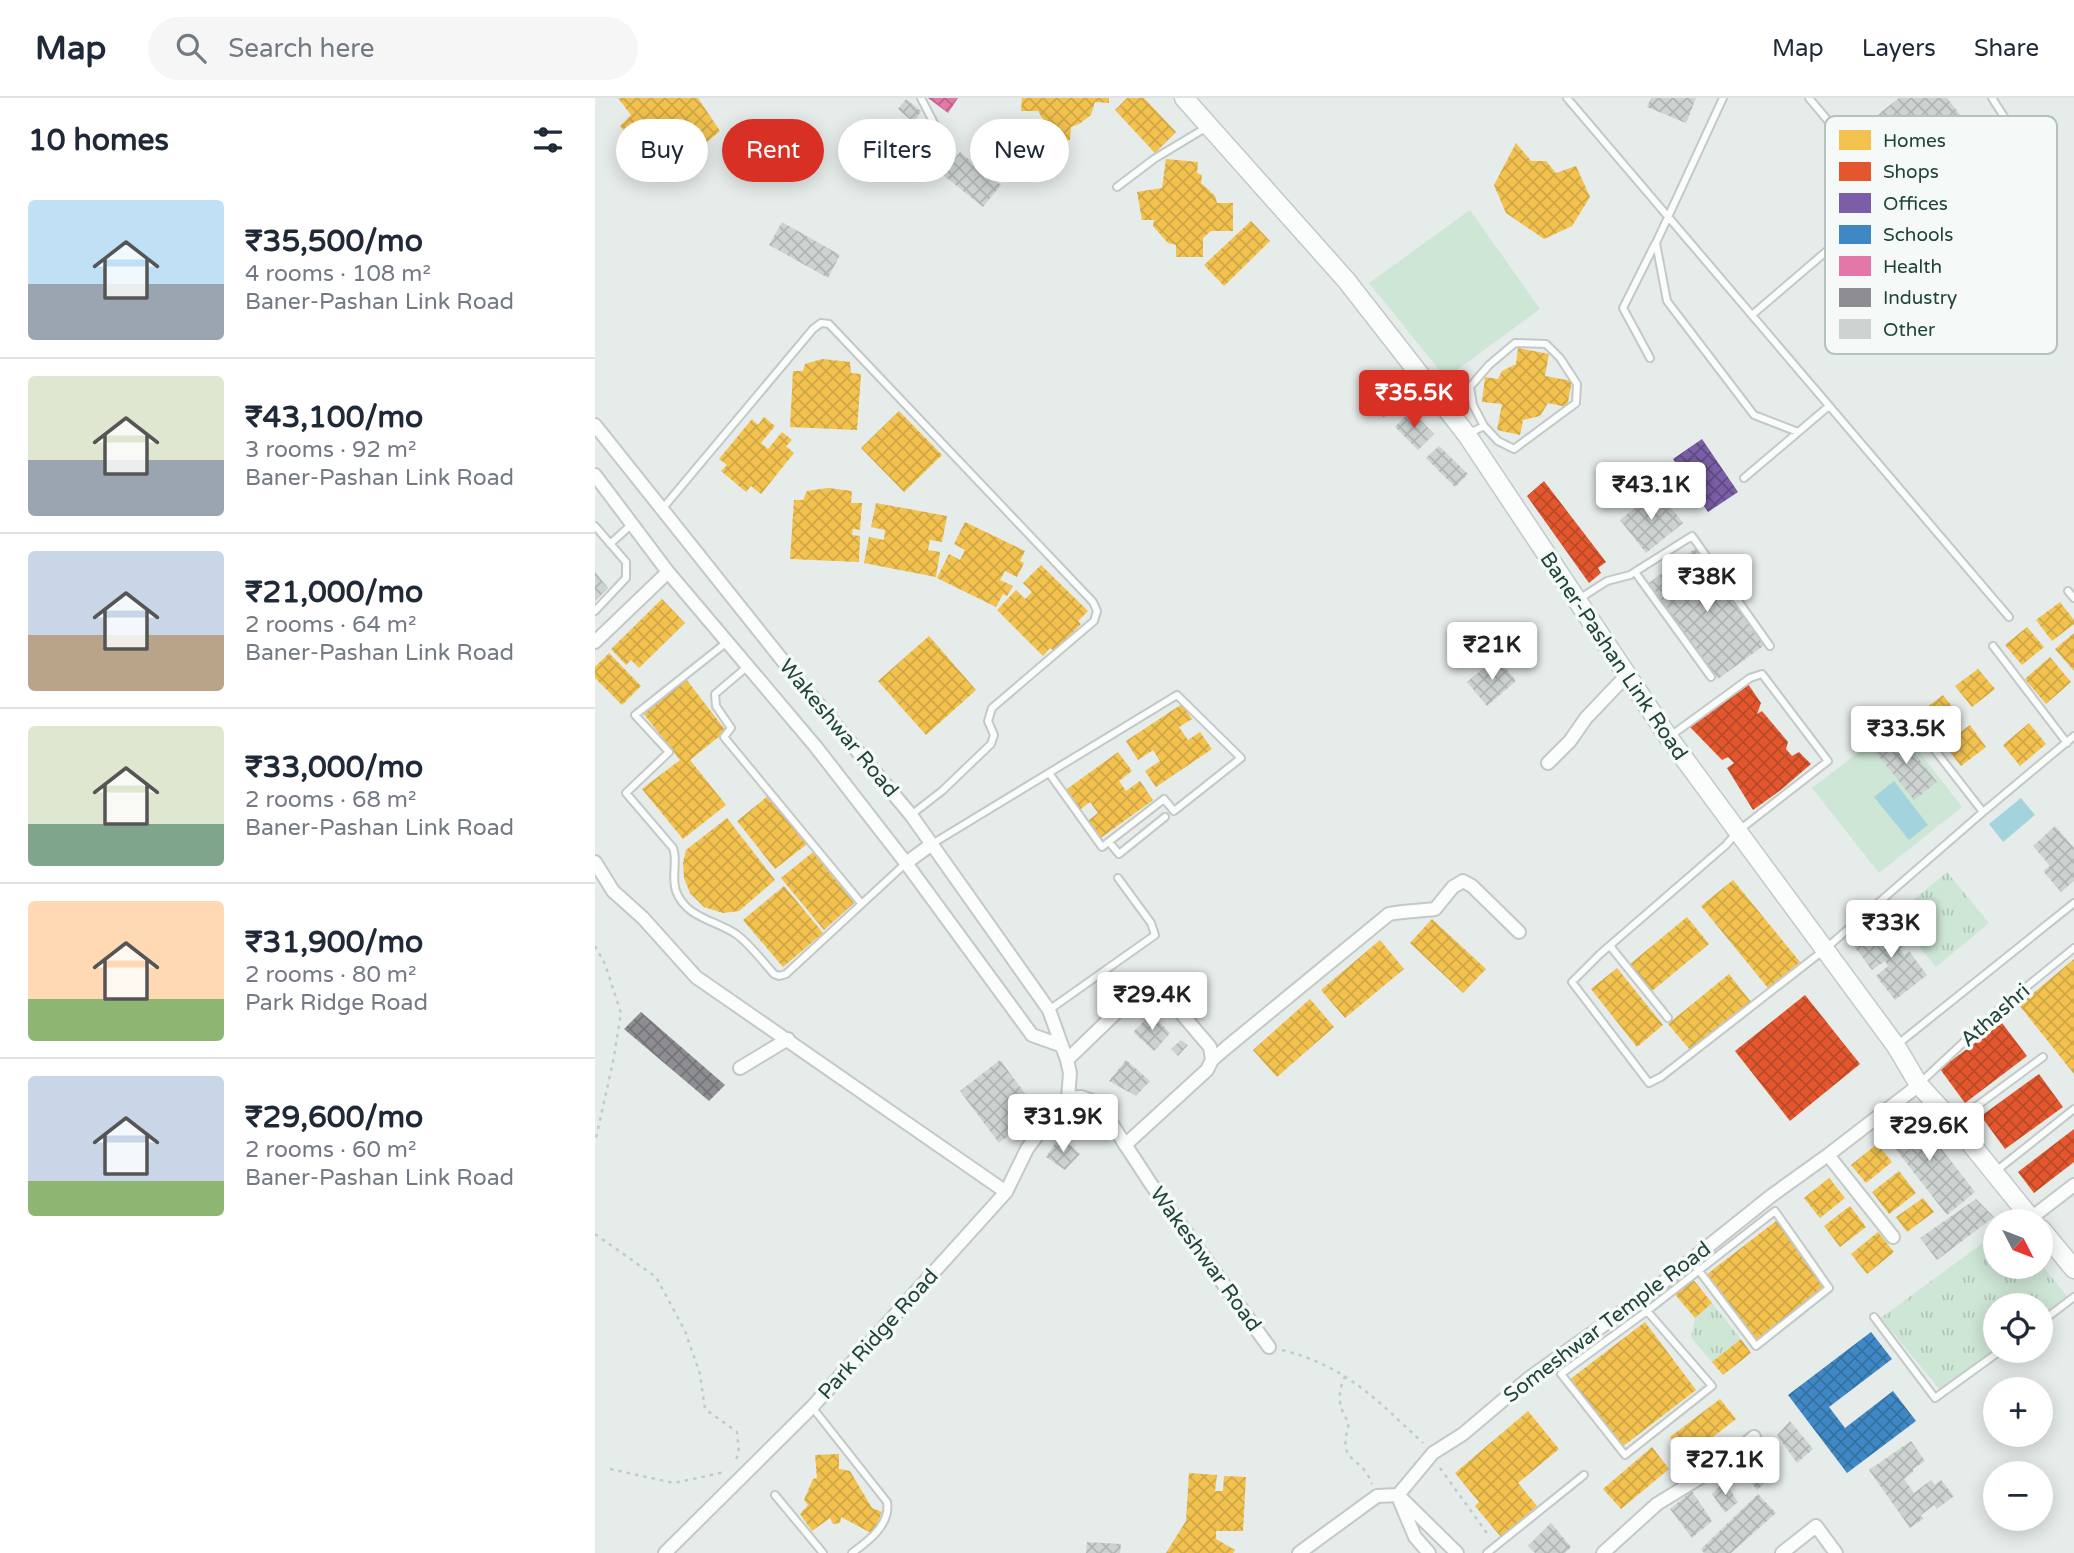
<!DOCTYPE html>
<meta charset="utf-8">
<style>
:root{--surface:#fff;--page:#f6f6f7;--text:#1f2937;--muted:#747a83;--line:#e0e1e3;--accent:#d93025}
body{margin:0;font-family:"Varela Round",sans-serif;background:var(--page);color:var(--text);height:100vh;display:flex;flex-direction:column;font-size:26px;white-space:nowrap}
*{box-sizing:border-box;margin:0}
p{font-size:23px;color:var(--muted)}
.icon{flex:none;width:38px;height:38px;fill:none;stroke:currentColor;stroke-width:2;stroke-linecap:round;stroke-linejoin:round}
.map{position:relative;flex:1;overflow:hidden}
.side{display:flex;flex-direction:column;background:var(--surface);width:595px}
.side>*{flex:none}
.hud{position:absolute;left:21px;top:21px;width:665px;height:63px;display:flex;gap:14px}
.needle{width:46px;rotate:132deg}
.buttons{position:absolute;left:1388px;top:1111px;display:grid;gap:14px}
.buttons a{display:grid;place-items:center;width:70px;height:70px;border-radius:50%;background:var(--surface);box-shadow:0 4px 18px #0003;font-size:35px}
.price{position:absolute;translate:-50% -60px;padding:0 16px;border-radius:7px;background:#fff;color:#222;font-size:23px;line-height:46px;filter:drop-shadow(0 2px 4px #0008)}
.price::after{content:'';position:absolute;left:50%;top:42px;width:21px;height:16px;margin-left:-10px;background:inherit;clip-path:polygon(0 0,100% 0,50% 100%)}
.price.active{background:var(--accent);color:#fff}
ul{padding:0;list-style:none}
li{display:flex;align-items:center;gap:21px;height:175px;padding:0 28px}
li+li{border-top:2px solid var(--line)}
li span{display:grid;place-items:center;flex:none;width:196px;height:140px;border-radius:7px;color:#555}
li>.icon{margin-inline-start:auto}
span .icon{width:84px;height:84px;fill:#fffc;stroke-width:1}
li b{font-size:30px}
h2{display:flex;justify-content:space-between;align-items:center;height:84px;padding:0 28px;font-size:30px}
.tag{padding:0 24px;border-radius:32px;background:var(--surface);box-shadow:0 4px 18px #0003;font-size:24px;line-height:63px}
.tag.active{background:var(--accent);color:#fff}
header{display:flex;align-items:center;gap:42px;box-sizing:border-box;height:98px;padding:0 35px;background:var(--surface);border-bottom:2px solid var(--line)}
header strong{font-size:33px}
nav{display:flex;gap:38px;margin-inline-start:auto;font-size:24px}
.search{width:490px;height:63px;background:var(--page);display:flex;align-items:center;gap:18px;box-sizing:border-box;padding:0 24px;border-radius:38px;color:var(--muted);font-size:26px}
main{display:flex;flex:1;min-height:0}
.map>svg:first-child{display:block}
</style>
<header>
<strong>Map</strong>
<div class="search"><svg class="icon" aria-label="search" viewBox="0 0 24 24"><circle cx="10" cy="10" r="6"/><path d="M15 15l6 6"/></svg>Search here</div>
<nav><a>Map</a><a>Layers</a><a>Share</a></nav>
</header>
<main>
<section class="side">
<h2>10 homes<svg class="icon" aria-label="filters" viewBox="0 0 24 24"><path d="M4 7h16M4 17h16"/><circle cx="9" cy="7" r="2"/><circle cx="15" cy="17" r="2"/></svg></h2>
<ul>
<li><span style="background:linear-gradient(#bfe0f5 60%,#9aa5b1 0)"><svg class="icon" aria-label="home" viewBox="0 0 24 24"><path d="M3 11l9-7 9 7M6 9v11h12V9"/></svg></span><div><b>₹35,500/mo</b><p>4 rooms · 108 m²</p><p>Baner-Pashan Link Road</p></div></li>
<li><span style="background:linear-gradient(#dfe7d0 60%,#9aa5b1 0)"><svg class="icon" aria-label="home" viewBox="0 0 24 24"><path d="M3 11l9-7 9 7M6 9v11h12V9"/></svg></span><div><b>₹43,100/mo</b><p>3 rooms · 92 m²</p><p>Baner-Pashan Link Road</p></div></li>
<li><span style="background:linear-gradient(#c9d6e8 60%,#b9a48a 0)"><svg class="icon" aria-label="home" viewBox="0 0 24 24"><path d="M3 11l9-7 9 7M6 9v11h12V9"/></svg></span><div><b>₹21,000/mo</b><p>2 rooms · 64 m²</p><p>Baner-Pashan Link Road</p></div></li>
<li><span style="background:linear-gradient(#dfe7d0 70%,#7fa58c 0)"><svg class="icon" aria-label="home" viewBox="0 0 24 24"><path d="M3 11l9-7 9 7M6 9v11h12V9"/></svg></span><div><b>₹33,000/mo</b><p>2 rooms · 68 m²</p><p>Baner-Pashan Link Road</p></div></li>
<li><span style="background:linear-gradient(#ffd9b3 70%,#8fb573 0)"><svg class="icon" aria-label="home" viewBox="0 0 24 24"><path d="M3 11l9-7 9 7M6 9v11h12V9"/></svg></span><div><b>₹31,900/mo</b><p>2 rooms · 80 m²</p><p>Park Ridge Road</p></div></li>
<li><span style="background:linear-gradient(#c9d6e8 75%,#8fb573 0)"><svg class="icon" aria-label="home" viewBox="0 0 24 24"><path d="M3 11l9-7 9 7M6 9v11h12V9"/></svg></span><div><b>₹29,600/mo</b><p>2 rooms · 60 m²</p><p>Baner-Pashan Link Road</p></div></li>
</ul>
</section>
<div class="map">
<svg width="1479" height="1455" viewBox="0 0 1479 1455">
<defs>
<pattern id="grass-tufts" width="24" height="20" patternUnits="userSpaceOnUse" patternTransform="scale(1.75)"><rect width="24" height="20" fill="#cee6d6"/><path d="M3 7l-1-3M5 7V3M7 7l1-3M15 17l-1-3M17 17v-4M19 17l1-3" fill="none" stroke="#b1c6b9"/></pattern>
<pattern id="homes-cross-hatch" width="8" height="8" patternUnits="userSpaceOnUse" patternTransform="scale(1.75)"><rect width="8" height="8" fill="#f2c14e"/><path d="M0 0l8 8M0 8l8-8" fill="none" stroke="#cfa745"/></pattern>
<pattern id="shops-cross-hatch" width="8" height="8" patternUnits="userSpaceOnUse" patternTransform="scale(1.75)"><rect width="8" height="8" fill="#e4572e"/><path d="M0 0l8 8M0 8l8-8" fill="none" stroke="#b84a28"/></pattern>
<pattern id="offices-cross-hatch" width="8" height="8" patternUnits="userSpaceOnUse" patternTransform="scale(1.75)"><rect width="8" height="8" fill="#7b5ea7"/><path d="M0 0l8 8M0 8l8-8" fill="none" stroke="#5f4c82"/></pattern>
<pattern id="schools-cross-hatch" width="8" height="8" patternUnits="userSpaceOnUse" patternTransform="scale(1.75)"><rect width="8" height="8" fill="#3f88c5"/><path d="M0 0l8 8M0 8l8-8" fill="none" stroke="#3471a1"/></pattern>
<pattern id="health-cross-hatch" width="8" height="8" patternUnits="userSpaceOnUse" patternTransform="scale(1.75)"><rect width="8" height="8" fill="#e377a8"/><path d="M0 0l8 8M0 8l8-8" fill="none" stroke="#b8638a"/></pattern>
<pattern id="industry-cross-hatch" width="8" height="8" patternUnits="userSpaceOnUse" patternTransform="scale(1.75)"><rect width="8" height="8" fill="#8d8d92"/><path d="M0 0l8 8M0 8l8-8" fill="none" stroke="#737578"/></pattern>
<pattern id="building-cross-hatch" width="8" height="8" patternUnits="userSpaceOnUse" patternTransform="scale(1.75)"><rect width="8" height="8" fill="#ccd3d1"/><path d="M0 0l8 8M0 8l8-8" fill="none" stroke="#afb6b4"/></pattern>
</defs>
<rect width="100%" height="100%" fill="#e6ece9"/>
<!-- grass -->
<path fill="url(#grass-tufts)" d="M1352 774 1394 825 1341 869 1299 818Z
M1400 1136V1169H1446V1166L1474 1201 1446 1223V1208H1400V1253L1349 1297 1286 1220Z
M1117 1205 1146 1241 1117 1264 1096 1240 1100 1220Z"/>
<!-- pitch -->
<path fill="#cee6d6" d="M875 112 945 211 851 280 774 185Z
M1302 625 1367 709 1284 775 1217 690Z"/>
<!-- water -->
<path fill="#a3d4de" d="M1299 683 1333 727 1314 742 1279 699Z
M1426 700 1440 717 1408 744 1394 726Z"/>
<!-- homes -->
<path fill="url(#homes-cross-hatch)" d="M23 0H103L125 33 112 44 106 38 81 59 86 63 80 70 77 67 69 75 56 61 68 49 62 43 50 57 25 28 36 17Z
M427 0H514V5L500 4 496 17 484 26 476 29 475 42 450 43 451 26 443 13H426Z
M532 0H549L581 34 560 55 520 12Z
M921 45 936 63H951L961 75 981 68 995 99 977 128 949 141 911 115 899 87Z
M571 61 603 64 602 75 607 77 606 85 620 98 622 105H638V133H616L608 140V159H581V147L573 145 558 128 559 122H547L542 94 567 90Z
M656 123 675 143 629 188 609 167Z
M923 250 954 256 950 278 977 283 972 309 953 305 945 318 928 322 925 337 902 332 907 306 887 304 890 279 903 281 907 273 921 266Z
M227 261 255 264 256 275 266 276 262 332 195 329 198 273H208L210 266Z
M304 313 347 357 309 394 266 350Z
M169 319 180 328 166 345 173 351 187 334 197 342 191 348 199 355 166 396 156 388 151 394 126 373 132 367 124 361 157 321 163 327Z
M233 390 257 393 256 405H267L265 432 258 431 257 437 265 438 264 464 195 461 199 402H208L212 393Z
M281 405 352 418 347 444 335 442 333 452 345 454 341 479 269 465 274 439 289 442 290 432 276 429Z
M370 424 430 453 425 463 429 465 422 479 410 473 405 482 418 488 412 498 408 496 401 509 342 480 354 456 365 462 370 452 359 446Z
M446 467 493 513 483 523 486 526 459 553 455 550 448 558 402 512 421 492 430 501 437 494 428 485Z
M67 501 90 525 44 570 36 562 31 567 16 551Z
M1465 504 1479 522V526L1457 543 1441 522Z
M1432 529 1449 549 1427 567 1410 547Z
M1479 535V573L1460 551Z
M334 538 381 592 331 637 283 583Z
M14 555 46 588 27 607 0 580V569Z
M1455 559 1476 584 1451 606 1430 581Z
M1383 571 1400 591 1377 609 1360 588Z
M91 581 131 633 95 662 131 707 88 741 47 691 85 662 48 615Z
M1348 597 1366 620 1345 636 1327 613Z
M587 606 597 621 584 629 593 642 605 634 617 651 561 689 550 673 565 663 558 652 543 662 531 643Z
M1434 625 1451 646 1425 668 1408 647Z
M1375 627 1391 649 1366 668 1349 646Z
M523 654 537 673 524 683 531 693 545 683 558 702 503 742 490 725 503 715 495 704 482 714 468 694Z
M173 698 212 746 180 771 142 723Z
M132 720 180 782 144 813 128 815 109 809 95 795 89 780 88 765 91 752Z
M218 754 259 805 229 832 186 780Z
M1138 782 1205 864 1173 890 1106 808Z
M189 788 228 835 188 869 148 822Z
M1092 819 1114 846 1057 893 1035 866Z
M837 821 891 871 868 895 815 845Z
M785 842 809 871 750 920 726 892Z
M1479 861V976L1424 907Z
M1022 870 1068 927 1042 949 996 891Z
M1134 876 1156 904 1096 953 1073 926Z
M715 901 739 929 682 979 658 952Z
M1282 1046 1297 1064 1271 1085 1256 1067Z
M1304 1073 1321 1095 1294 1116 1277 1094Z
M1234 1080 1250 1100 1225 1120 1209 1100Z
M1328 1100 1339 1114 1312 1134 1301 1119Z
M1255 1108 1271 1129 1245 1149 1229 1128Z
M1181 1123 1232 1188 1161 1242 1111 1177Z
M1283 1134 1299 1154 1272 1176 1256 1156Z
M1097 1180 1117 1205 1100 1220 1078 1194Z
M1050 1224 1101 1292 1027 1349 974 1282Z
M1146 1241 1156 1255 1128 1277 1117 1264Z
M1125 1301 1141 1321 1092 1359 1075 1339Z
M933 1313 964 1351 923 1385 942 1408 906 1439 880 1408 884 1404 860 1375Z
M1057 1349 1074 1371 1026 1411 1008 1391Z
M244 1356V1371L255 1373 277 1410 287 1414 278 1436 246 1419 245 1425 238 1426 235 1420 217 1433 205 1416 213 1407 209 1402 218 1381 222 1380 220 1357Z
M594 1375 622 1377 620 1393H628L629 1378 651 1379 648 1433H621V1441L640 1452 638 1455H571L591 1423Z"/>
<!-- shops -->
<path fill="url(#shops-cross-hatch)" d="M949 383 1011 464 1003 470 1006 475 994 485 932 398Z
M1153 586 1166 605 1162 616 1167 613 1193 644 1191 651 1197 658 1204 654 1216 666 1187 691 1158 712 1132 670 1139 665 1133 659 1127 662 1094 628Z
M1210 897 1265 966 1195 1023 1140 953Z
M1407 925 1432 958 1370 1005 1345 971Z
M1444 976 1468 1009 1410 1051 1386 1018Z
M1479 1031V1064L1439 1095 1423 1074Z"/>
<!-- offices -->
<path fill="url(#offices-cross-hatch)" d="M1107 341 1143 394 1113 414 1078 361Z"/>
<!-- schools -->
<path fill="url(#schools-cross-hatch)" d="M1276 1234 1297 1261 1234 1309 1250 1330 1298 1293 1321 1323 1252 1375 1193 1297Z"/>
<!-- health -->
<path fill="url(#health-cross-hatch)" d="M333 0H363L353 15Z"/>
<!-- industry -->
<path fill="url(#industry-cross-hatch)" d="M46 914 130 987 114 1003 29 931Z"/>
<!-- building -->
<path fill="url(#building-cross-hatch)" d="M1056 0H1101L1091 25 1052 9Z
M1304 0H1352L1377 32 1385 23 1400 38 1347 89 1354 98 1338 111 1333 106 1320 117 1257 37Z
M311 1 326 13 319 25 303 11Z
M365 54 377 64 385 55 400 67 393 76 406 87 388 109 347 76Z
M187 124 245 157 233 180 174 147Z
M792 280 811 300 789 320 771 301Z
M816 312 839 336 823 352 800 329Z
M844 348 873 376 860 389 831 360Z
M1062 392 1088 425 1051 455 1025 422Z
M1101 450 1171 546 1123 581 1054 485Z
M0 474 13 490 0 503Z
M902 559 921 583 892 608 872 584Z
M1303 634 1342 684 1319 702 1279 652Z
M1460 728 1479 750V783L1466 794 1448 773 1455 768 1438 748Z
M1291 823 1309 847 1305 851 1309 857 1314 853 1332 877 1300 902 1281 878 1293 868 1290 863 1277 872 1259 848Z
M556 916 575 935 559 953 538 934Z
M586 942 593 947 583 958 576 951Z
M405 962 444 1014 404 1045 365 993Z
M531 962 555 983 541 998 514 983Z
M1317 1013 1380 1094 1352 1117 1288 1035Z
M465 1038 485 1056 470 1072 451 1059Z
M1381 1101 1399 1119 1342 1162 1325 1140Z
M1195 1323 1218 1351 1202 1365 1182 1337Z
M1316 1343 1330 1363 1318 1371V1374L1309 1381 1319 1395 1336 1382 1340 1387 1346 1382 1359 1398 1342 1411 1339 1407 1325 1418 1329 1420 1315 1430 1274 1372Z
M1154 1351 1176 1380 1162 1392 1140 1362Z
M1129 1383 1143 1404 1130 1415 1117 1396Z
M1097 1393 1117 1423 1097 1440 1075 1411Z
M1163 1396 1181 1415 1136 1455H1109L1106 1451Z
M956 1425 976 1449 970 1455H940L933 1448Z
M492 1444 526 1446 525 1455H491Z"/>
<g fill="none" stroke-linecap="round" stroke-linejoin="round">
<!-- lane casing -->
<g stroke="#c3c9c7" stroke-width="10">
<path id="lane" d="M326 0 341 29
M972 0 1414 519
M1128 0 1061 145 1072 203 1159 317 1203 334
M1214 0 1296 98 1348 153 1438 64 1397 0
M522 89 559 61 612 29
M1157 217 1296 98
M1055 260 1028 210 1060 146
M875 335 889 328 878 307 875 289 894 267 920 245 951 246 965 260 982 286 981 305 919 351 903 343 889 328
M1149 380 1234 308
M68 410 218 231 226 225 234 226 498 504 502 513 499 523 397 610 393 623 399 637 396 646 347 693 316 717
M0 428 31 464V480L0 513
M15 446 37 426
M1040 474 1116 579
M1473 493 1479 500
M984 501 1012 483 1035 477 1097 438 1175 548
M132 544 40 617 74 654 31 695 78 750C83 763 76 778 81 793 91 820 120 822 141 836 155 846 167 863 179 876L184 878 191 876 311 765
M1398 548 1472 645
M153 568 120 596 121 608 136 630 129 639 266 805
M1311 615 1388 714
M1074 639 1155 580 1167 576 1233 663 1143 733 1131 747 1005 856 977 884 1054 985 1066 979 1229 852 1388 714 1479 638
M514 744 524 756 570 719
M337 746 582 597 646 660 579 713 569 701 507 749 454 675
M1015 848 1073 920
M454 912 560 837 556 825 523 780
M1303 946 1479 805
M1325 985 1402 913 1479 850
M1360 1024 1448 959
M1401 1073 1479 1011
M1043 1203 1052 1213 1180 1113 1234 1190 1161 1248 1105 1174 1095 1163
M1052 1213 1117 1288 1030 1357 966 1276Z
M1279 1219 1340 1300 1405 1253
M1446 1224 1479 1199
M217 1309 292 1404C296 1427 272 1444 257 1455
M180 1397 228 1455
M892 1455 989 1377"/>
</g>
<!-- street casing -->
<g stroke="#c3c9c7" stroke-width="16">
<path id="street" d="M0 327 208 588 316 717 454 912 472 962 475 975 473 1000
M0 377 73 474 221 649 311 765 437 937 465 947
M0 544 73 474
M953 665 975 643 991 620 1031 578
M0 764 18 793 48 820 101 879 411 1094
M311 765 337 746
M472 962 530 906 548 899 575 902 615 949 617 962
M145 970 193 941
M473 1000 486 999 503 1005 556 1086 674 1249
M530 1047 612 972 617 962 632 949 794 816C809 813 824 813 840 811L858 789 868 783 877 788 924 834
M1233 1057 1298 1139
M1436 1120 1479 1087
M803 1397 862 1455
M804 1401 820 1439 834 1455
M70 1455 217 1309 411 1094 432 1051 452 1024 473 1000
M704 1455 782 1398 803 1397 838 1355 868 1336 933 1281 1066 1186 1176 1098 1233 1057 1324 987
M1008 1455 1062 1406 1124 1368 1159 1339
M1187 1455 1221 1428 1241 1455"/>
</g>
<!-- secondary casing -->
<g stroke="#c1cac7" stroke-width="21">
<path id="secondary" d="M589 0 751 182 872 337 1074 640 1301 948 1324 987 1359 1025 1439 1124
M1446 1131 1479 1171"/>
</g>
<!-- path -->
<path stroke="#c1ccc9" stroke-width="2.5" stroke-dasharray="3.5 5" stroke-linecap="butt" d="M0 848 10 866 26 915 18 964 0 1044
M0 1136 61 1179 90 1233 105 1276 110 1311 142 1334 144 1356 139 1364
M687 1252C751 1268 782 1302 828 1345
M750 1278C742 1296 743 1309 754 1325 742 1369 764 1353 777 1386
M845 1370 894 1438
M15 1371 79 1385 130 1374"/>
<!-- lane -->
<use href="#lane" stroke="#fbfcfc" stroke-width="6"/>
<!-- street -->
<use href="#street" stroke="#fbfcfc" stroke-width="12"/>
<!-- secondary -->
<use href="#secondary" stroke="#fbfcfc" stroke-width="18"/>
</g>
<g text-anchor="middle" stroke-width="7" stroke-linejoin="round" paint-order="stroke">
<!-- street labels -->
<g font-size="21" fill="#20433b" stroke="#f5faf8">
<text transform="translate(1019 558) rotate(56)" y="7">Baner-Pashan Link Road</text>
<text transform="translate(244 630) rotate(50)" y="7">Wakeshwar Road</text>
<text transform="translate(1400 917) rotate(-41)" y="7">Athashri</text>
<text transform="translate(611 1161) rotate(54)" y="7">Wakeshwar Road</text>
<text transform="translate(1012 1224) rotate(-37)" y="7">Someshwar Temple Road</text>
<text transform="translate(283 1236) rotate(-48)" y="7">Park Ridge Road</text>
</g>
</g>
<!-- legend -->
<rect x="1230" y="18" width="232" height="238" rx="10" fill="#f5faf8" stroke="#b5c3bf" stroke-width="2"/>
<rect x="1244" y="32" width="32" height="20" fill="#f2c14e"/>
<rect x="1244" y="64" width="32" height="19" fill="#e4572e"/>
<rect x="1244" y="95" width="32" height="20" fill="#7b5ea7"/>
<rect x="1244" y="127" width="32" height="19" fill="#3f88c5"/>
<rect x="1244" y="158" width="32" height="20" fill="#e377a8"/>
<rect x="1244" y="190" width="32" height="19" fill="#8d8d92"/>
<rect x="1244" y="221" width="32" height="20" fill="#ccd3d1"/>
<g font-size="19" fill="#20433b">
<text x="1288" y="49">Homes</text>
<text x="1288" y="80">Shops</text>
<text x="1288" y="112">Offices</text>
<text x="1288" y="143">Schools</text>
<text x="1288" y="175">Health</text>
<text x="1288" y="206">Industry</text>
<text x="1288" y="238">Other</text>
</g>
</svg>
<div class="buttons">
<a><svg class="needle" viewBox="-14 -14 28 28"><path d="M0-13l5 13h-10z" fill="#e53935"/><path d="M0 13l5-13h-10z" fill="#747a83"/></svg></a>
<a><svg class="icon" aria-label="locate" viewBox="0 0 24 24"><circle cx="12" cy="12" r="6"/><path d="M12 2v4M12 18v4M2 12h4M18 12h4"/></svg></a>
<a>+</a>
<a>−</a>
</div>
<b class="price active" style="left:819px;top:332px">₹35.5K</b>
<b class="price" style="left:1056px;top:424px">₹43.1K</b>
<b class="price" style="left:1112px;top:516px">₹38K</b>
<b class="price" style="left:897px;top:584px">₹21K</b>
<b class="price" style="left:1311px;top:668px">₹33.5K</b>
<b class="price" style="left:1296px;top:862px">₹33K</b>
<b class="price" style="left:557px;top:934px">₹29.4K</b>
<b class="price" style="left:468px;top:1056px">₹31.9K</b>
<b class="price" style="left:1334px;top:1065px">₹29.6K</b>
<b class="price" style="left:1130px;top:1399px">₹27.1K</b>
<div class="hud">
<a class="tag">Buy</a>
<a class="tag active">Rent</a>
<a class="tag">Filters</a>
<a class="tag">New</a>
</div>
</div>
</main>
